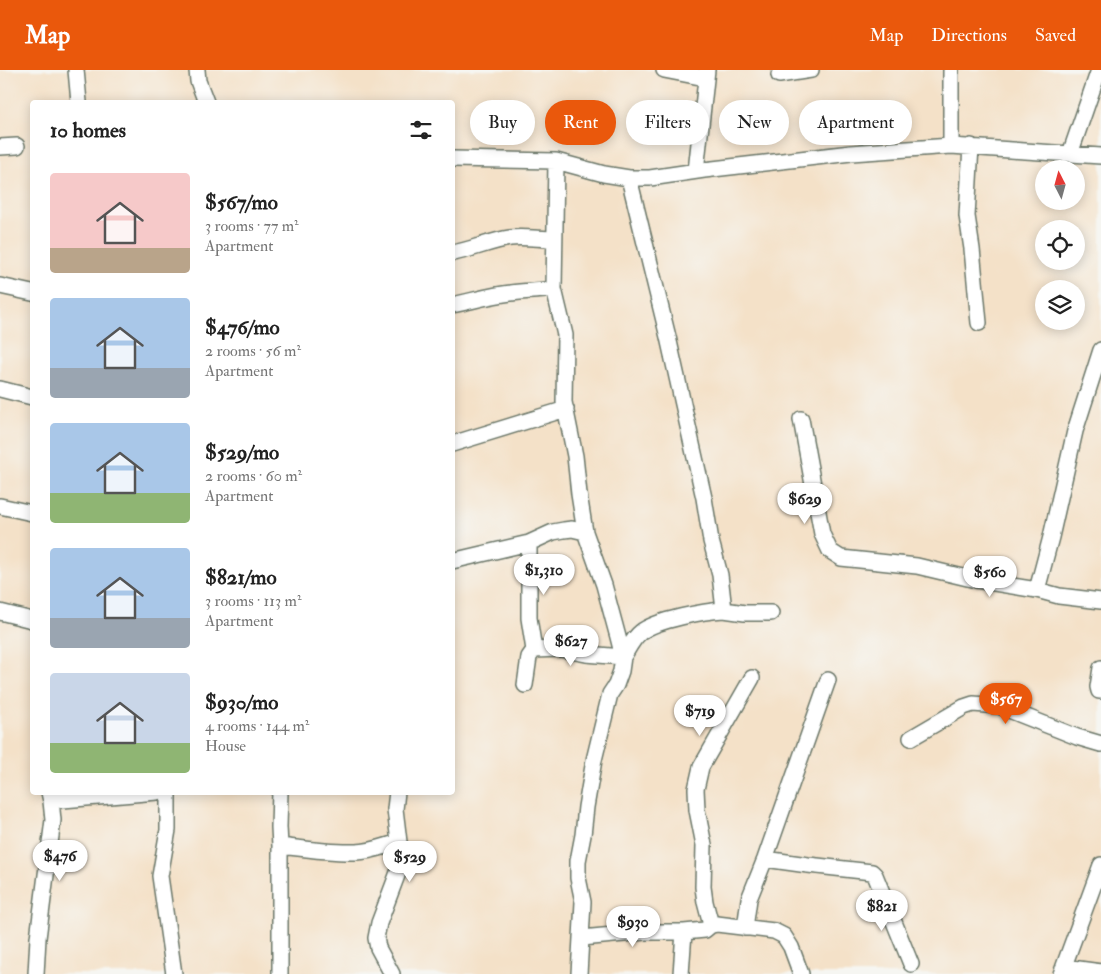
<!DOCTYPE html>
<meta charset="utf-8">
<style>
:root{--surface:#fff;--page:#f6f6f6;--text:#222;--muted:#767676;--accent:#ea580c}
body{margin:0;font-family:"IM FELL Double Pica",serif;background:var(--page);color:var(--text);height:100vh;display:flex;flex-direction:column;font-size:19px;white-space:nowrap}
*{box-sizing:border-box;margin:0}
p{font-size:16px;color:var(--muted)}
.icon{flex:none;width:28px;height:28px;fill:none;stroke:currentColor;stroke-width:2;stroke-linecap:round;stroke-linejoin:round}
.map{position:relative;flex:1;overflow:hidden}
.details{position:absolute;left:30px;top:30px;width:425px;height:695px;display:flex;flex-direction:column;background:var(--surface);border-radius:5px;box-shadow:0 2px 12px #0003}
.details>*{flex:none}
.banner{position:absolute;left:470px;top:30px;width:475px;height:45px;display:flex;gap:10px}
.needle{width:32px;rotate:354deg}
.buttons{position:absolute;left:1035px;top:90px;display:grid;gap:10px}
.buttons a{display:grid;place-items:center;width:50px;height:50px;border-radius:50%;background:var(--surface);box-shadow:0 2px 12px #0003;font-size:25px}
.price{position:absolute;translate:-50% -42px;padding:0 11px;border-radius:18px;background:#fff;color:#222;font-size:16px;line-height:32px;filter:drop-shadow(0 1px 2px #0008)}
.price::after{content:'';position:absolute;left:50%;top:30px;width:15px;height:11px;margin-left:-8px;background:inherit;clip-path:polygon(0 0,100% 0,50% 100%)}
.price.current{background:var(--accent);color:#fff}
ul{padding:0;list-style:none}
li{display:flex;align-items:center;gap:15px;height:125px;padding:0 20px}
li span{display:grid;place-items:center;flex:none;width:140px;height:100px;border-radius:5px;color:#555}
li>.icon{margin-inline-start:auto}
span .icon{width:60px;height:60px;fill:#fffc;stroke-width:1}
li b{font-size:21px}
h2{display:flex;justify-content:space-between;align-items:center;height:60px;padding:0 20px;font-size:21px}
.chip{padding:0 18px;border-radius:22px;background:var(--surface);box-shadow:0 2px 12px #0003;font-size:18px;line-height:45px}
.chip.current{background:var(--accent);color:#fff}
header{display:flex;align-items:center;gap:30px;box-sizing:border-box;height:70px;padding:0 25px;background:var(--accent);color:#fff}
header strong{font-size:24px}
nav{display:flex;gap:28px;margin-inline-start:auto;font-size:18px}
.map>svg:first-child{display:block}
</style>
<header>
<strong>Map</strong>
<nav><a>Map</a><a>Directions</a><a>Saved</a></nav>
</header>
<div class="map">
<svg width="1101" height="904" viewBox="0 0 1101 904">
<rect width="100%" height="100%" fill="#f6f6f2"/>
<filter id="ink" filterUnits="userSpaceOnUse"><feTurbulence type="fractalNoise" baseFrequency=".02" numOctaves="2"/><feDisplacementMap in="SourceGraphic" scale="10" xChannelSelector="R" yChannelSelector="G"/><feConvolveMatrix kernelMatrix="1 2 1 2 8 2 1 2 1" color-interpolation-filters="sRGB"/></filter>
<filter id="wash" filterUnits="userSpaceOnUse"><feTurbulence type="fractalNoise" baseFrequency=".0096" numOctaves="4" result="noise"/><feDisplacementMap in="SourceGraphic" scale="20" xChannelSelector="R" yChannelSelector="G"/><feGaussianBlur stdDeviation="1.12" result="paint"/><feColorMatrix in="noise" values="0 0 0 0 0 0 0 0 0 0 0 0 0 0 0 0 0 1.4 0 .05"/><feComposite in="paint" operator="in"/></filter>
<g filter="url(#wash)">
<rect width="100%" height="100%" fill="#f4e1c8"/>
</g>
<g filter="url(#ink)">
<g fill="none" stroke-linecap="round" stroke-linejoin="round">
<!-- minor casing -->
<g stroke="#6a7668" stroke-width="18">
<path id="minor" d="M76 0 79 32
M197 0 198 11 206 32
M664 0 705 8
M951 0V76L1101 86
M779 5 811 0
M971 76 967 146 972 179 979 253
M0 77 17 76
M1070 84 1099 0
M452 89 556 91 604 104 629 108H650L704 100 851 83 951 76
M556 91 554 219 565 265 564 332 575 386 579 424 585 462 604 515 618 567 623 587 621 601 616 615 610 624 594 690 586 737 583 765 578 791V808L583 832 579 904
M696 101 707 0
M452 183C472 180 490 171 510 168 523 166 540 169 554 169
M0 216 32 223
M452 235C472 231 491 225 511 223 525 221 540 221 554 219
M0 319 32 327
M801 349 822 464 830 481 841 488 917 496 976 510 1037 520 1059 526 1101 531
M452 374 566 339
M0 436 32 443
M529 473V548L534 580
M452 491 529 473 553 462 564 460 572 459 585 462
M1037 520 1051 467 1075 361 1101 280
M724 540 745 543H771
M0 542 32 550
M1101 598 1098 617 1099 621H1101
M525 615 529 587 534 580 560 579 586 584 623 587C628 579 633 568 641 562 656 550 705 541 724 540L720 505 711 471 704 428 668 267 629 108
M911 668 964 637 973 634 999 636 1077 667 1101 674
M168 722V760L160 806 174 904
M51 731 157 722
M280 776C305 779 331 783 356 782 371 782 385 776 399 772
M765 789 808 795 872 802 875 805 911 894
M711 855 705 832 703 817 704 775 697 740 696 719 701 697 752 608
M745 858 749 829 765 789 828 610
M582 868 645 862H684
M1064 897 1101 902
M36 904 38 868 53 750 51 731 49 722
M280 904V776L279 757 280 722
M392 904 378 878 376 868 379 853 399 800V772L395 739 397 722
M681 904 684 862 705 860 711 855 717 854 774 861 784 866 791 877 801 904
M1061 904 1101 795"/>
</g>
<!-- minor -->
<use href="#minor" stroke="#fff" stroke-width="15"/>
</g>
</g>
</svg>
<div class="buttons">
<a><svg class="needle" viewBox="-14 -14 28 28"><path d="M0-13l5 13h-10z" fill="#e53935"/><path d="M0 13l5-13h-10z" fill="#767676"/></svg></a>
<a><svg class="icon" aria-label="locate" viewBox="0 0 24 24"><circle cx="12" cy="12" r="6"/><path d="M12 2v4M12 18v4M2 12h4M18 12h4"/></svg></a>
<a><svg class="icon" aria-label="layers" viewBox="0 0 24 24"><path d="M12 4l9 5-9 5-9-5zM3 14l9 5 9-5"/></svg></a>
</div>
<b class="price" style="left:805px;top:455px">$629</b>
<b class="price" style="left:544px;top:526px">$1,310</b>
<b class="price" style="left:990px;top:528px">$560</b>
<b class="price" style="left:571px;top:597px">$627</b>
<b class="price current" style="left:1006px;top:655px">$567</b>
<b class="price" style="left:700px;top:667px">$719</b>
<b class="price" style="left:60px;top:812px">$476</b>
<b class="price" style="left:410px;top:813px">$529</b>
<b class="price" style="left:882px;top:862px">$821</b>
<b class="price" style="left:633px;top:878px">$930</b>
<div class="banner">
<a class="chip">Buy</a>
<a class="chip current">Rent</a>
<a class="chip">Filters</a>
<a class="chip">New</a>
<a class="chip">Apartment</a>
</div>
<section class="details">
<h2>10 homes<svg class="icon" aria-label="filters" viewBox="0 0 24 24"><path d="M4 7h16M4 17h16"/><circle cx="9" cy="7" r="2"/><circle cx="15" cy="17" r="2"/></svg></h2>
<ul>
<li><span style="background:linear-gradient(#f6c9c9 75%,#b9a48a 0)"><svg class="icon" aria-label="home" viewBox="0 0 24 24"><path d="M3 11l9-7 9 7M6 9v11h12V9"/></svg></span><div><b>$567/mo</b><p>3 rooms · 77 m²</p><p>Apartment</p></div></li>
<li><span style="background:linear-gradient(#a9c7e8 70%,#9aa5b1 0)"><svg class="icon" aria-label="home" viewBox="0 0 24 24"><path d="M3 11l9-7 9 7M6 9v11h12V9"/></svg></span><div><b>$476/mo</b><p>2 rooms · 56 m²</p><p>Apartment</p></div></li>
<li><span style="background:linear-gradient(#a9c7e8 70%,#8fb573 0)"><svg class="icon" aria-label="home" viewBox="0 0 24 24"><path d="M3 11l9-7 9 7M6 9v11h12V9"/></svg></span><div><b>$529/mo</b><p>2 rooms · 60 m²</p><p>Apartment</p></div></li>
<li><span style="background:linear-gradient(#a9c7e8 70%,#9aa5b1 0)"><svg class="icon" aria-label="home" viewBox="0 0 24 24"><path d="M3 11l9-7 9 7M6 9v11h12V9"/></svg></span><div><b>$821/mo</b><p>3 rooms · 113 m²</p><p>Apartment</p></div></li>
<li><span style="background:linear-gradient(#c9d6e8 70%,#8fb573 0)"><svg class="icon" aria-label="home" viewBox="0 0 24 24"><path d="M3 11l9-7 9 7M6 9v11h12V9"/></svg></span><div><b>$930/mo</b><p>4 rooms · 144 m²</p><p>House</p></div></li>
</ul>
</section>
</div>
